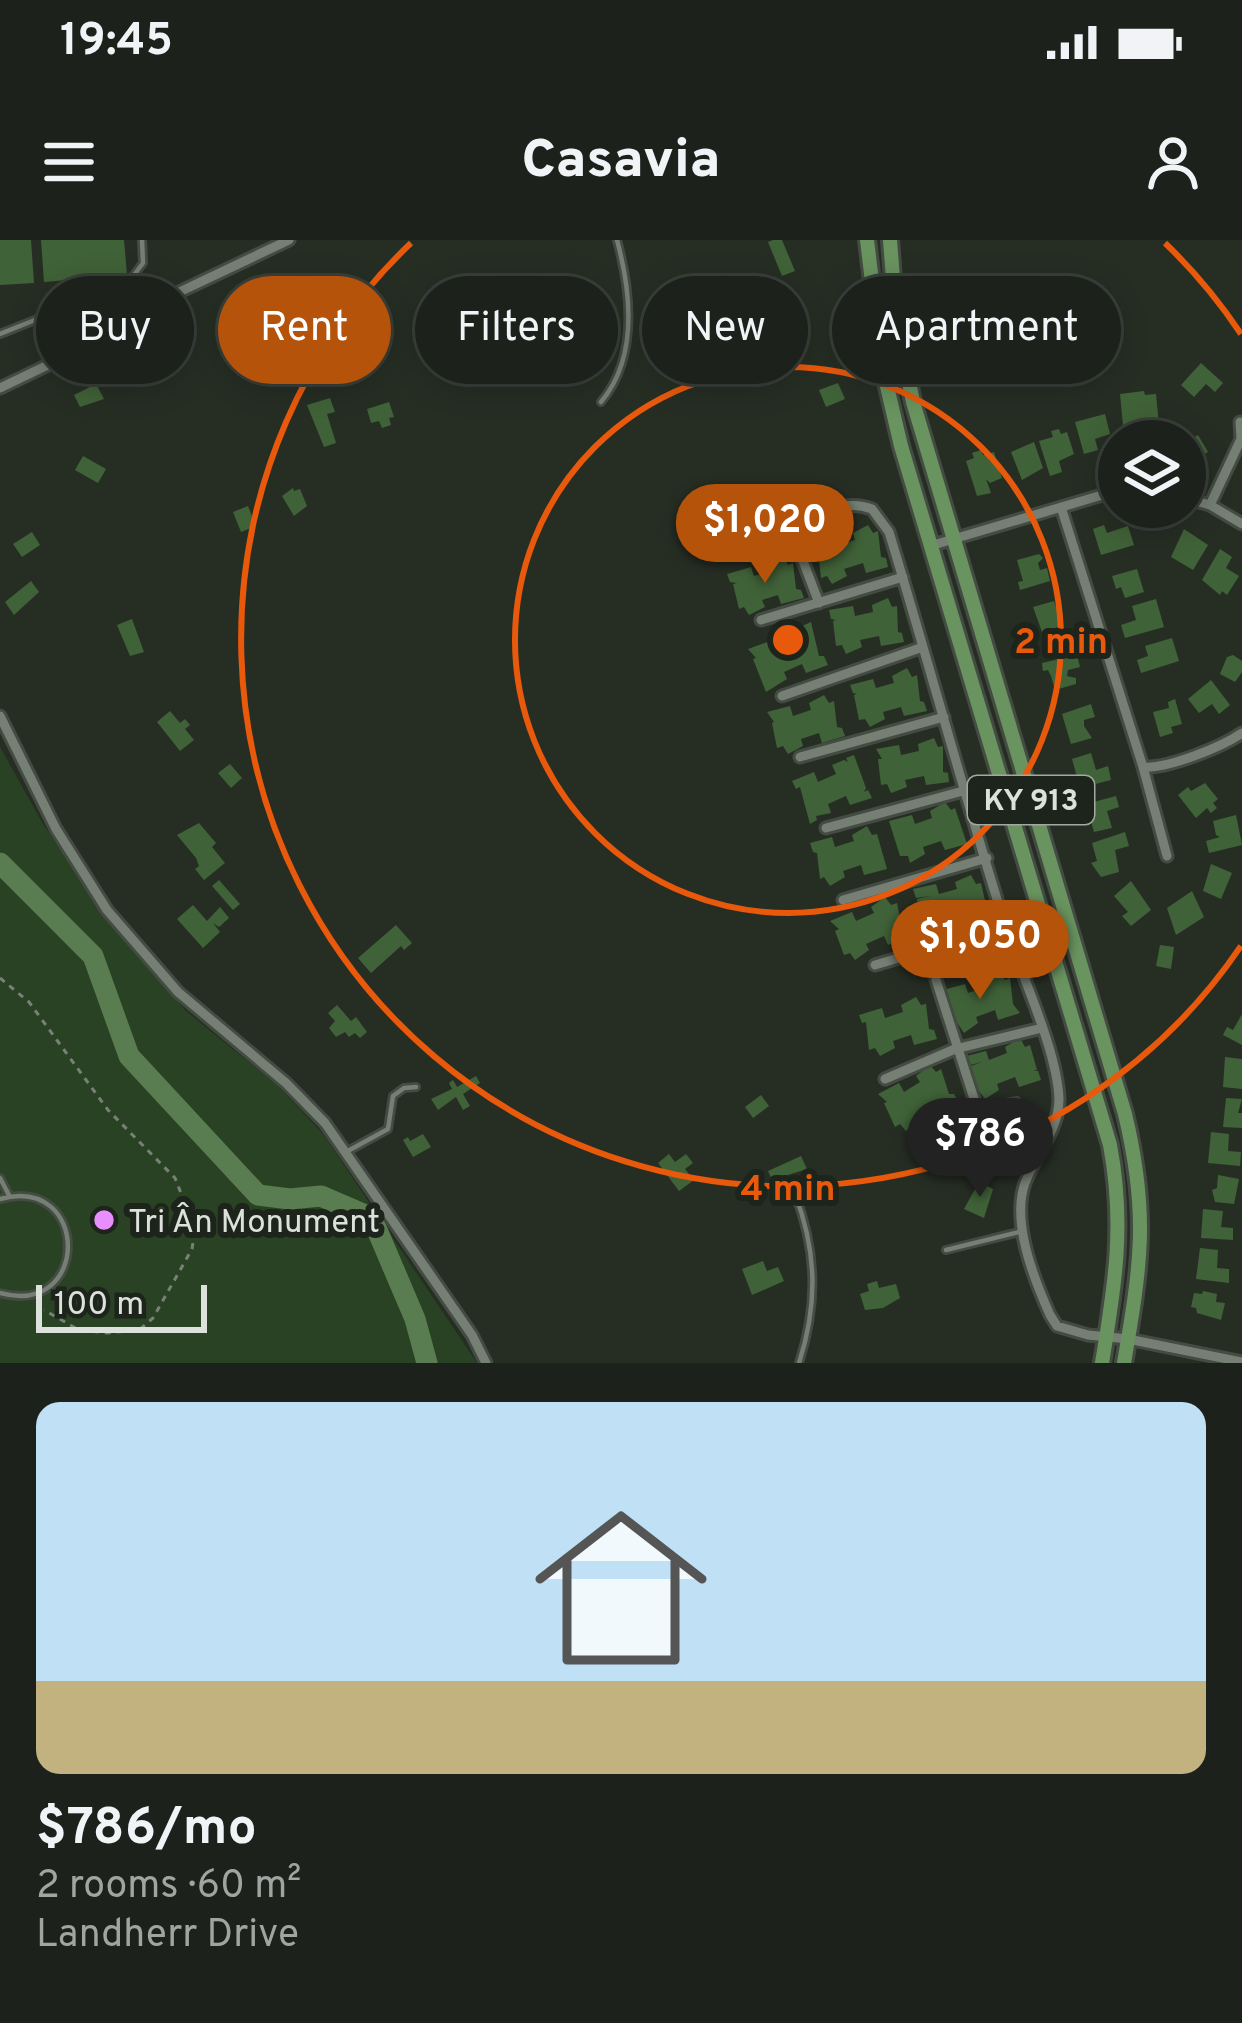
<!DOCTYPE html>
<meta charset="utf-8">
<style>
:root{--surface:#1c221b;--page:#292f28;--text:#f1f3f6;--muted:#a0a4a3;--line:#3a3f3a;--accent:#b45309}
body{margin:0;font-family:Overpass,sans-serif;background:var(--page);color:var(--text);height:100vh;display:flex;flex-direction:column;font-size:45px;white-space:nowrap}
*{box-sizing:border-box;margin:0}
p{font-size:39px;color:var(--muted)}
.icon{flex:none;width:66px;height:66px;fill:none;stroke:currentColor;stroke-width:2;stroke-linecap:round;stroke-linejoin:round}
.map{position:relative;height:1123px;overflow:hidden}
.sheet{display:flex;flex-direction:column;background:var(--surface);flex:1}
.sheet>*{flex:none}
.hud{position:absolute;left:36px;top:36px;width:1170px;height:108px;display:flex;gap:24px}
.tools{position:absolute;left:1098px;top:180px;display:grid;gap:24px}
.tools a{display:grid;place-items:center;width:108px;height:108px;border-radius:50%;background:var(--surface);box-shadow:0 6px 30px #0003,0 0 0 3px var(--line);font-size:60px}
.scale{position:absolute;left:36px;bottom:30px;width:171px;box-sizing:border-box;padding-left:12px;border:6px solid #dce1db;border-top:0;font-size:33px;line-height:42px;white-space:nowrap;color:#dce1db;-webkit-text-stroke:9px #1d241b;paint-order:stroke}
.price{position:absolute;translate:-50% -102px;padding:0 27px;border-radius:42px;background:var(--accent);color:#fff;font-size:39px;line-height:78px;filter:drop-shadow(0 3px 6px #0008)}
.price::after{content:'';position:absolute;left:50%;top:72px;width:36px;height:27px;margin-left:-18px;background:inherit;clip-path:polygon(0 0,100% 0,50% 100%)}
.price.active{background:#222;color:#fff}
ul{padding:0;list-style:none}
li{display:grid;align-content:center;gap:24px;height:636px;padding:0 36px}
li span{display:grid;place-items:center;height:372px;border-radius:24px;color:#555}
li>.icon{margin-inline-start:auto}
span .icon{width:216px;height:216px;fill:#fffc;stroke-width:1}
li b{font-size:51px}
.pill{padding:0 42px;border-radius:54px;background:var(--surface);box-shadow:0 6px 30px #0003,0 0 0 3px var(--line);font-size:42px;line-height:108px}
.pill.active{background:var(--accent);color:#fff}
.status{display:flex;justify-content:space-between;align-items:center;height:84px;padding:0 60px;background:var(--surface);direction:ltr}
.status svg{height:33px;fill:currentColor}
header{display:flex;justify-content:space-between;align-items:center;height:156px;padding:0 36px;background:var(--surface);font-size:54px;font-weight:800}
.map>svg:first-child{display:block}
</style>
<div class="status"><b>19:45</b><svg viewBox="0 0 49 12"><path d="M0 12V9h3v3zM5 12V6h3v6zM10 12V3h3v9zM15 12V0h3v12zM26 1h20v11H26zM47 4h2v5h-2z"/></svg></div>
<header><svg class="icon" aria-label="menu" viewBox="0 0 24 24"><path d="M4 6h16M4 12h16M4 18h16"/></svg>Casavia<svg class="icon" aria-label="person" viewBox="0 0 24 24"><circle cx="12" cy="8" r="4"/><path d="M4 21q1-7 8-7t8 7"/></svg></header>
<div class="map">
<svg width="1242" height="1123" viewBox="0 0 1242 1123">
<rect width="100%" height="100%" fill="#262e24"/>
<!-- green -->
<path fill="#2a4224" d="M0 507 43 584 117 692 186 771 277 845 323 894 477 1123H0Z"/>
<g fill="none" stroke-linecap="round" stroke-linejoin="round">
<!-- river -->
<path stroke="#597d51" stroke-width="21" d="M0 623 93 716 129 816 258 955 290 959 321 956 372 978 415 1079 427 1123"/>
</g>
<!-- building -->
<path fill="#406238" d="M0 0H31L34 43 0 45Z
M41 0H124L127 35 44 42Z
M773 0H782L795 31 782 36 768 2Z
M493 73 495 76 503 74 508 90 502 92 504 99 490 103 488 96 475 100 470 85Z
M1201 123 1223 143 1215 152 1206 144 1194 157 1181 145Z
M838 143 845 159 826 167 819 150Z
M96 144 104 159 80 167 74 155Z
M1144 151 1145 155 1156 154 1160 195 1147 196 1146 184 1123 186 1120 154Z
M330 158 335 172 327 174 336 203 324 207 307 165Z
M389 162 394 177 389 178 391 185 382 188 379 181 371 183 367 169Z
M1105 174 1110 194 1095 199 1098 210 1084 214 1075 182Z
M1059 189 1061 194 1067 192 1074 214 1059 221 1062 232 1050 236 1039 201 1053 197 1051 191Z
M1198 195 1208 212 1185 225V203Z
M1034 202 1043 228 1022 240 1011 212Z
M981 210 983 215 994 212 1002 238 990 243 986 239 991 253 977 256 966 221 974 218 972 213Z
M83 216 106 229 98 243 75 230Z
M293 248 294 251 300 249 307 266 294 276 282 256Z
M248 266 256 286 241 292 233 272Z
M868 285 873 293 878 291 881 317 886 318 888 327 866 333 863 323 844 329 847 336 832 344 827 336 821 338 818 310 814 311 811 302 834 296 837 306 855 300 853 293Z
M1104 285 1107 293 1128 286 1134 305 1101 315 1093 289Z
M1184 289 1208 305 1193 330 1171 317Z
M32 292 40 305 22 317 13 304Z
M1220 309 1232 317 1226 328 1239 336 1227 355 1222 351 1220 355 1202 340Z
M1039 314 1043 318 1038 323 1040 330 1047 328 1050 341 1020 350 1018 342 1023 341 1017 320Z
M783 316 788 325 793 323 796 349 801 350 804 358 781 364 778 355 762 360 765 367 749 375 744 367 739 369 733 344 737 343 730 342 727 334 751 327 754 336 770 331 768 324Z
M1137 329 1144 352 1125 358 1121 347 1116 349 1112 336Z
M31 341 39 352 14 375 5 362Z
M888 358 892 367 897 366 898 392 902 393 904 402 881 406 879 396 860 400 862 407 846 414 842 405 836 406 833 381 836 380 831 379 829 370 853 366 855 376 873 372 872 365Z
M1156 359 1164 387 1125 398 1121 385 1136 380 1132 366Z
M1054 361 1056 367 1061 368 1057 372 1061 386 1042 392 1033 367Z
M132 379 144 412 130 416 117 385Z
M811 382 819 416H824L828 425 806 433 802 424 784 432 787 439 766 452 753 419 756 418 748 409 770 401 774 410 791 402 788 393 800 386 804 390 802 386Z
M1172 398 1179 421 1141 433 1137 420 1148 416 1145 406Z
M1077 415 1080 427 1068 430 1067 436 1076 438V444L1055 450 1051 436 1048 430 1043 431 1042 423Z
M1233 415 1242 421V432L1235 442 1220 434 1227 417Z
M907 428 912 437 917 435 920 461 924 462 927 471 904 476 901 467 883 472 885 479 870 487 865 479 859 480 854 455 857 454 853 453 850 445 873 439 876 448 894 443 892 436Z
M1211 440 1230 465 1219 474 1212 464 1199 473 1188 459Z
M824 455 829 463 834 461 837 487 842 488 845 496 822 503 819 493 801 499 803 506 788 514 783 506 777 508 772 483 774 482 767 472 790 466 793 476 811 470 809 463Z
M1175 459 1182 484 1171 487 1173 493 1160 497 1153 472 1169 468 1168 462Z
M1091 464 1095 477 1084 480V486L1092 498 1071 504 1062 474Z
M170 471 180 483 185 479 190 485 185 489 194 500 180 511 157 482Z
M934 498 938 507 943 506V532L948 533 949 542 926 545 924 536 905 540 907 547 891 553 887 544 881 545 878 519H882L876 509 899 505 901 515 919 511 918 504Z
M1091 513 1096 530 1108 526 1111 540 1080 548 1072 519Z
M854 515 866 548 864 552 868 550 872 558 850 565 846 556 828 564 831 573 816 576 817 580 810 584 800 547 796 549 792 541 814 532 818 542 836 534 832 525 844 520 848 522 846 518Z
M230 524 242 538 231 548 218 533Z
M1205 543 1218 559 1213 563 1217 568 1211 573 1207 568 1196 578 1178 555 1188 547 1191 551Z
M1116 556 1119 567 1107 571 1112 588 1094 592 1086 564Z
M945 562 951 570 955 568 967 604 945 610 941 601 923 607 925 614 910 623 908 616H900L889 581 912 575 915 584 932 578 930 571Z
M1236 575 1242 605 1209 613 1206 601 1220 597 1216 595 1213 581Z
M199 583 216 603 212 607 225 623 204 640 195 629 199 626 196 618 177 595Z
M867 586 872 595 877 594 887 629 864 635 861 625 843 631 845 637 830 646 824 637 820 639 817 613 813 612 810 603 832 597 835 607 854 601 852 595Z
M1125 592 1129 606 1115 610 1119 632 1101 637 1091 623 1097 621 1092 603Z
M1211 624 1232 633 1221 659 1203 651Z
M971 635 976 644 981 643 989 678 966 683 964 673 945 678 946 684 931 693 929 686 921 685 917 659 930 656 916 658 913 649 936 644 939 654 957 649 955 642Z
M219 640 240 664 233 670 212 646Z
M1131 641 1151 670 1131 686 1122 676 1128 672 1114 656Z
M1192 651 1204 677 1176 695 1167 668Z
M885 657 891 665 897 663 902 688H906L910 696 888 705 884 696 866 704 869 710 855 720 850 713 844 715 835 691 839 689 830 681 852 672 856 681 874 673 871 667Z
M193 665 207 681 220 667 229 678 219 687 213 683 220 692 203 708 177 679Z
M396 685 412 703 404 710 401 706 371 733 358 718Z
M1160 705 1174 707 1171 729 1156 726Z
M999 732 1005 740 1010 738 1013 764 1020 773 998 780 995 770 976 777 978 783 964 793 958 784 953 785 943 750 965 744 968 753 986 747 984 740Z
M916 757 921 765 926 764 929 789 934 790 937 799 914 805 911 795 893 801 895 808 880 816 875 808 869 810 866 782 862 783 859 775 882 768 885 778 903 772 901 765Z
M337 765 351 781 356 777 367 792 360 798 355 793 349 797 345 792 336 797 329 788 335 781 328 773Z
M1242 774V805L1223 795 1227 787 1233 790Z
M1020 798 1025 807 1030 805 1037 830 1033 831H1038L1041 840 1019 847 1015 837 997 844 999 850 985 859 979 851 974 853 968 827 982 822 966 826 963 817 986 811 989 820 1007 813 1005 807Z
M1225 817 1242 819V849L1223 847Z
M930 825 936 832 941 829 949 854H954L958 861 938 872 933 864 916 873 919 880 906 891 900 884 895 887 884 863 887 862 878 854 899 843 904 852 920 842 916 836Z
M476 836 480 843 463 854 470 866 463 870 456 857 438 870 431 859 452 849 449 843 453 840 457 847Z
M761 855 769 866 753 878 745 867Z
M1226 858 1242 859 1238 873H1242V888L1223 887Z
M1211 892 1229 894 1228 911 1241 912 1240 926 1208 923Z
M423 894 431 907 413 917 403 900 408 897 410 901Z
M669 914 675 922 686 914 693 923 685 929 694 940 679 951 658 923Z
M801 916 807 929 772 940 768 931Z
M1218 935 1239 939 1234 964 1215 962 1212 950 1217 948Z
M979 942 993 949 984 978 964 969Z
M1203 969 1223 971 1221 987 1233 988V1000L1201 998Z
M1200 1008 1218 1010 1217 1028 1229 1029V1043L1196 1039Z
M763 1021 767 1031 778 1027 784 1041 752 1055 742 1029Z
M877 1041 879 1048 896 1044 900 1058 883 1068 865 1070 860 1054 869 1051 867 1044Z
M1203 1051 1217 1054 1216 1062 1225 1063 1221 1080 1197 1073 1196 1068 1191 1067 1194 1053 1202 1054Z"/>
<g fill="none" stroke-linecap="round" stroke-linejoin="round">
<!-- lane casing -->
<g stroke="#444b43" stroke-width="10">
<path id="lane" d="M0 94 128 43 143 23 142 0
M601 162C638 118 631 52 617 0
M927 890 977 868 1017 861
M346 912 388 889 393 856 404 848 416 847
M0 938 10 957
M795 954C817 1012 818 1064 799 1123
M0 959C90 934 91 1078 0 1053
M946 1010 1023 991"/>
</g>
<!-- street casing -->
<g stroke="#444b43" stroke-width="15">
<path id="street" d="M0 148 98 101 173 55 289 0
M1185 258 1210 265 1242 284
M1210 265 1241 199 1240 182
M1061 267 1143 527 1167 616
M930 306 1119 250
M819 363 795 300C814 275 841 258 872 269L889 292C929 423 964 555 1005 685 1021 735 1057 809 1059 859 1059 890 1035 916 1025 943 1011 982 1034 1039 1050 1075L1057 1086 1088 1095 1128 1099 1242 1122
M761 380 903 337
M782 456 923 407
M0 476 56 589 107 670 178 752 286 843 325 883 472 1095 486 1123
M800 517 944 477
M1143 527C1167 529 1222 507 1242 493
M826 588 963 551
M843 660 987 618
M875 725 1006 686
M936 740 977 868
M885 839 955 809 1042 788"/>
</g>
<!-- primary casing -->
<g stroke="#444b43" stroke-width="20">
<path id="primary" d="M867 0 882 125 901 206 1110 905C1125 984 1115 1045 1102 1123
M890 0 896 77 913 162 1125 874C1149 974 1141 1024 1124 1123"/>
</g>
<!-- path -->
<path stroke="#798077" stroke-width="3" stroke-dasharray="6 6" stroke-linecap="butt" d="M0 738 29 762 108 870 175 938 195 989 192 1009 153 1078 139 1090 107 1093 79 1090 44 1070"/>
<!-- lane -->
<use href="#lane" stroke="#767f74" stroke-width="4.5"/>
<!-- street -->
<use href="#street" stroke="#767f74" stroke-width="9"/>
<!-- primary -->
<use href="#primary" stroke="#69935f" stroke-width="14"/>
</g>
<!-- distance rings -->
<g fill="none" stroke="#e8590c" stroke-width="6">
<circle cx="788" cy="400" r="273"/>
<path d="M1241 706A547 547 0 1 1 411 3M1165 3A547 547 0 0 1 1241 94"/>
</g>
<!-- markers -->
<circle fill="#e98efe" stroke="#1d241b" stroke-width="4.5" cx="104" cy="980" r="12"/>
<g text-anchor="middle" stroke-width="12" stroke-linejoin="round" paint-order="stroke">
<!-- shield labels -->
<rect fill="#1d241b" stroke="#a3a8a1" stroke-width="3" x="968" y="536" width="126" height="48" rx="9"/>
<g font-size="30" font-weight="bold" fill="#dce1db">
<text x="1031" y="570">KY 913</text>
</g>
<!-- poi labels -->
<g font-size="33" fill="#dce1db" stroke="#1d241b" text-anchor="start">
<text x="128" y="992">Tri Ân Monument</text>
</g>
</g>
<circle cx="788" cy="400" r="18" fill="#e8590c" stroke="#1d241b" stroke-width="6"/>
<g font-size="36" text-anchor="middle" font-weight="bold" fill="#e8590c" stroke="#1d241b" stroke-width="12" stroke-linejoin="round" paint-order="stroke">
<text x="1061" y="413">2 min</text>
<text x="788" y="960">4 min</text>
</g>
</svg>
<div class="tools">
<a><svg class="icon" aria-label="layers" viewBox="0 0 24 24"><path d="M12 4l9 5-9 5-9-5zM3 14l9 5 9-5"/></svg></a>
</div>
<div class="scale">100 m</div>
<b class="price" style="left:765px;top:346px">$1,020</b>
<b class="price" style="left:980px;top:762px">$1,050</b>
<b class="price active" style="left:980px;top:960px">$786</b>
<div class="hud">
<a class="pill">Buy</a>
<a class="pill active">Rent</a>
<a class="pill">Filters</a>
<a class="pill">New</a>
<a class="pill">Apartment</a>
</div>
</div>
<section class="sheet">
<ul>
<li><span style="background:linear-gradient(#bfe0f5 75%,#c2b280 0)"><svg class="icon" aria-label="home" viewBox="0 0 24 24"><path d="M3 11l9-7 9 7M6 9v11h12V9"/></svg></span><div><b>$786/mo</b><p>2 rooms · 60 m²</p><p>Landherr Drive</p></div></li>
</ul>
</section>
